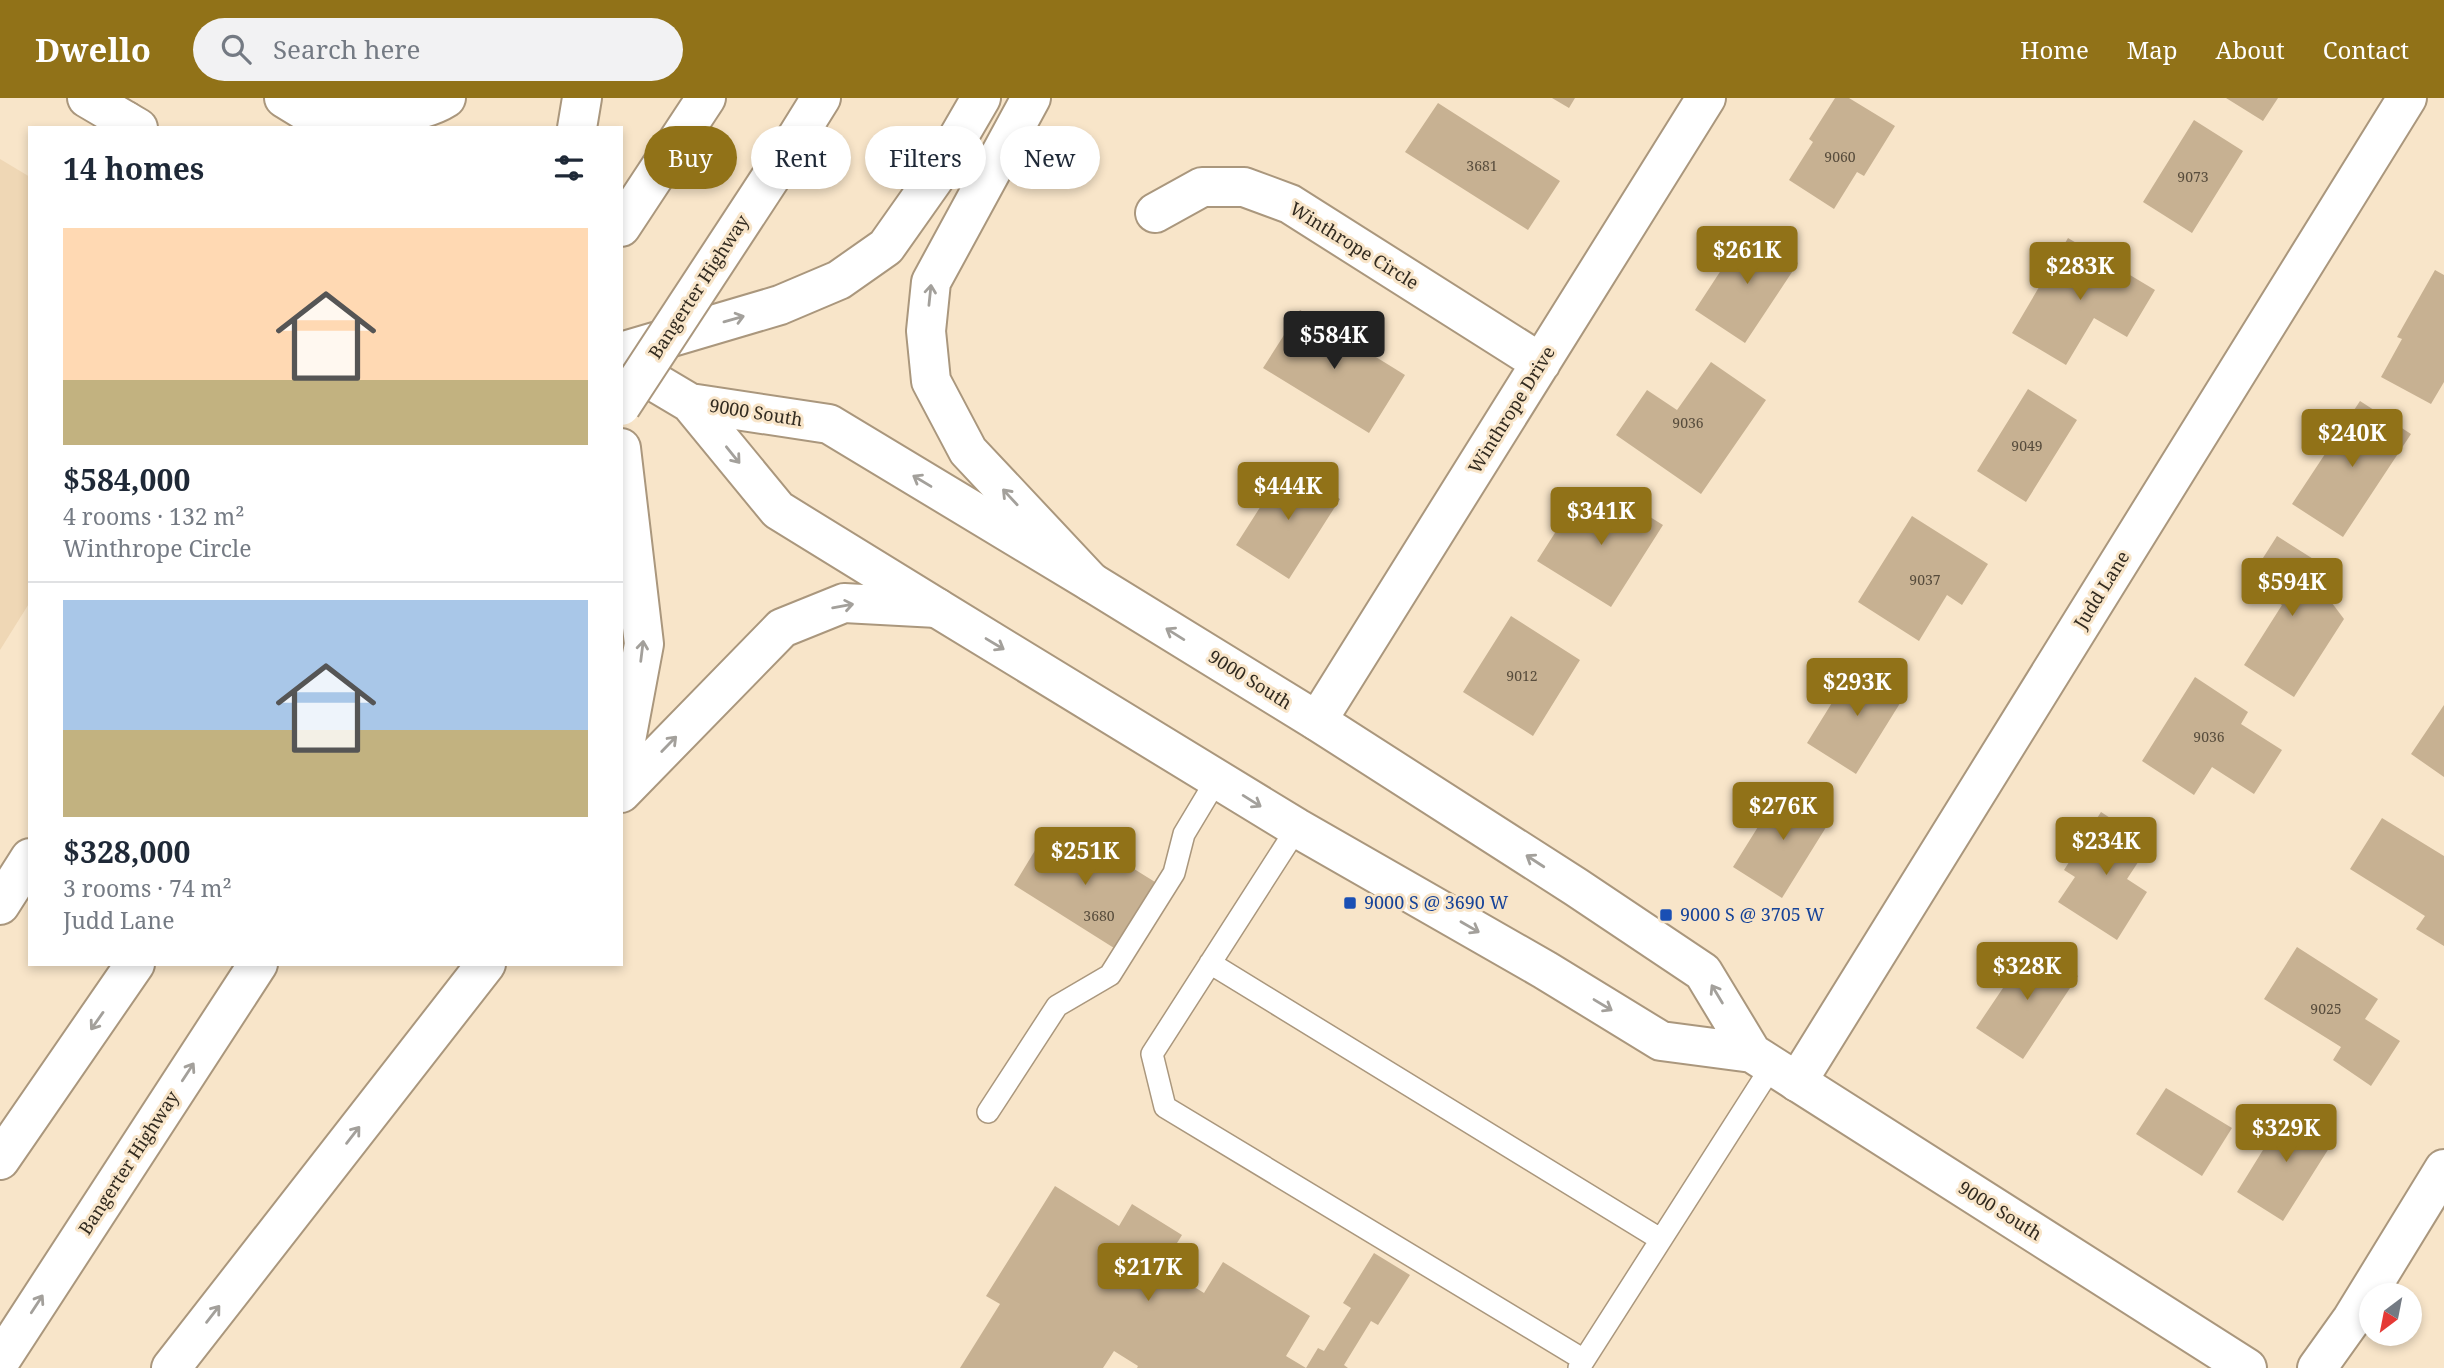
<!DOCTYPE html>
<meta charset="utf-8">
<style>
:root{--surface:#fff;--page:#f2f2f3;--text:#1f2937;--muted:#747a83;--line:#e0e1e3;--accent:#917218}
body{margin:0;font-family:"Noto Serif",serif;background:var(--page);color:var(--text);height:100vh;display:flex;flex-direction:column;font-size:26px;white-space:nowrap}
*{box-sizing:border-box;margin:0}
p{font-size:23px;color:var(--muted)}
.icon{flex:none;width:38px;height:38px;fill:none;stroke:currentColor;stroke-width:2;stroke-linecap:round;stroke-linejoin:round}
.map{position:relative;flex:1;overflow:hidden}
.side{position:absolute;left:28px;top:28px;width:595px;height:840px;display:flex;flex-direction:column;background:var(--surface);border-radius:0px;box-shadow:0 4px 10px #0003}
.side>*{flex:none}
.guide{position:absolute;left:644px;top:28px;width:665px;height:63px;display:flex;gap:14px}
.needle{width:46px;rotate:212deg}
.buttons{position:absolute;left:2359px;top:1185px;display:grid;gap:14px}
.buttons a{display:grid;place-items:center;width:63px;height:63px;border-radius:50%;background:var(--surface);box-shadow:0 4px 10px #0003;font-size:35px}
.price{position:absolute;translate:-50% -60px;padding:0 16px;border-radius:7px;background:var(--accent);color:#fff;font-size:23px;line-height:46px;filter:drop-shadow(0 2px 4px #0008)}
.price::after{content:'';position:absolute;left:50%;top:42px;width:21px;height:16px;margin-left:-10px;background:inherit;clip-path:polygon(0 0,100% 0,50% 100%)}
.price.active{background:#222;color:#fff}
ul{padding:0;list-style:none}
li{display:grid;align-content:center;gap:14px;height:371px;padding:0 35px}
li+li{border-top:2px solid var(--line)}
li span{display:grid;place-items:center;height:217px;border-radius:0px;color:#555}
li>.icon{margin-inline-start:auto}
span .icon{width:126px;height:126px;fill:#fffc;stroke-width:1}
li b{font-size:30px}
h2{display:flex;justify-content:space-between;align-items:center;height:84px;padding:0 35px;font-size:30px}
.pill{padding:0 24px;border-radius:32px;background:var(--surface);box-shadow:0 4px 10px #0003;font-size:24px;line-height:63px}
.pill.active{background:var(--accent);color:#fff}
header{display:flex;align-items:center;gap:42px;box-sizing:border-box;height:98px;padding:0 35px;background:var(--accent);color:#fff}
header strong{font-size:33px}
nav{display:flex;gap:38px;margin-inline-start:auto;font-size:24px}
.search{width:490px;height:63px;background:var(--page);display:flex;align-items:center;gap:18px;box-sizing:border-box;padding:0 24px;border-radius:38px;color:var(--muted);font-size:26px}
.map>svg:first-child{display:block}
</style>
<header>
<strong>Dwello</strong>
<div class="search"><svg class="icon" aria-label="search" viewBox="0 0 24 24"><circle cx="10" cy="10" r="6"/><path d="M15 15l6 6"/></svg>Search here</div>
<nav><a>Home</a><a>Map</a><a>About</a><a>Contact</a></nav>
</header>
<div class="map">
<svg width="2444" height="1270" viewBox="0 0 2444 1270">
<rect width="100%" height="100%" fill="#f8e5c9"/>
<!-- built -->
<path fill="#efd7b5" d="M0 61 30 79V504L0 552Z"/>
<!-- building -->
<path fill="#c7b192" d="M1552 0H1575L1569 10Z
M1835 0H1849L1895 28 1864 78 1857 74 1834 111 1789 82 1813 44 1809 41Z
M2226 0H2278L2263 23Z
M1438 5 1560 83 1528 132 1405 54Z
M2194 22 2243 53 2192 135 2143 104Z
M1748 131 1798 165 1745 245 1695 212Z
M2068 140 2155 192 2127 239 2094 220 2066 267 2012 235Z
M2435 172 2444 177V284L2431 306 2381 279 2402 241 2397 239Z
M1300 212 1405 277 1369 335 1263 270Z
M1711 264 1766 302 1701 396 1616 337 1647 292 1677 312Z
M2028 291 2077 322 2026 404 1977 373Z
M2360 303 2411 336 2343 439 2292 406Z
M1287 367 1340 401 1289 481 1236 447Z
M1603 390 1663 427 1611 509 1537 463 1567 416 1581 425Z
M1912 418 1988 466 1962 507 1947 497 1919 543 1858 504Z
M2277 438 2318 464 2306 485 2326 497 2344 521 2294 599 2244 567 2282 507 2247 485Z
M1511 518 1580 562 1533 638 1463 594Z
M1858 563 1907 594 1856 676 1807 645Z
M2195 579 2248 614 2241 626 2282 652 2254 696 2212 669 2194 697 2142 663Z
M2444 607V679L2411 656Z
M1784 687 1833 718 1782 800 1733 769Z
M2101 714 2150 746 2127 781 2147 794 2117 842 2058 804 2075 779 2064 772Z
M2382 720 2444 758V848L2416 831 2425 818 2350 771Z
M1048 731 1103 766 1110 756 1155 784 1114 850 1014 787Z
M2032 847 2078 878 2023 961 1976 930Z
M2297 849 2378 901 2365 921 2400 943 2371 988 2333 962 2341 949 2264 901Z
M2166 990 2232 1030 2202 1078 2136 1036Z
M2289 1010 2336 1039 2283 1123 2237 1094Z
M1055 1088 1119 1128 1132 1106 1182 1137 1162 1169 1204 1195 1223 1164 1310 1218 1286 1258 1306 1270 1318 1250 1324 1253 1351 1210 1343 1205 1374 1155 1410 1177 1378 1227 1371 1223 1344 1267 1348 1270H1137L1138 1268 1114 1253 1103 1270H960L1000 1206 986 1198Z"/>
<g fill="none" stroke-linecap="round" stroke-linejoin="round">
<!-- service casing -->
<g stroke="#aa977d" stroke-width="24">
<path id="service" d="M1297 730 1152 956 1165 1009 1584 1262
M1210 865 1660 1141
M988 1014 1057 908 1110 877 1174 775 1184 736 1217 681
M1579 1270 1772 968"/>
</g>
<!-- minor casing -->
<g stroke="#aa977d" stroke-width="42">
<path id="minor" d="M1155 115 1202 89H1244L1290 106 1541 265
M1317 623 1706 0
M1797 984 2407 0
M2317 1270 2352 1221 2444 1071"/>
</g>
<!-- primary casing -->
<g stroke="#aa977d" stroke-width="42">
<path id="primary" d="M87 0 138 30
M284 0 333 30
M621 264 690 305 778 412 937 510 1297 730 1545 872 1661 943 1752 955 2247 1270
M690 305 829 326 1091 484 1317 623 1576 789 1703 874 1752 955"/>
</g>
<!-- motorway casing -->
<g stroke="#aa977d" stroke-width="42">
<path id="motorway" d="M1031 0 931 184 926 233 931 283 968 353 1091 484
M314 18C352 19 413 21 446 0
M126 23 133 30
M577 30 582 0
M788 53 821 0
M621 129 706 0
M621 254 780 207 839 182 886 149 934 81 981 0
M621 350 644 546 621 669
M621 695 782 530 844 505 937 510
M0 807 30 760
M0 1062 135 866
M0 1263 258 866
M171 1270 486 866"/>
</g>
<!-- service -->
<use href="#service" stroke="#fff" stroke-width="21"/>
<!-- minor -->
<use href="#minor" stroke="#fff" stroke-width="38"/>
<!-- primary -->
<use href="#primary" stroke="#fff" stroke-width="38"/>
<!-- motorway -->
<use href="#motorway" stroke="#fff" stroke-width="38"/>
<!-- motorway-bridge casing -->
<g stroke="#aa977d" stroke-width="42" stroke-linecap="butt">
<path id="motorway-bridge" d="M621 308 788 53"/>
</g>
<!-- motorway-bridge -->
<use href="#motorway-bridge" stroke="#fff" stroke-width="38"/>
</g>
<!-- one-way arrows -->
<defs><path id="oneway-shaft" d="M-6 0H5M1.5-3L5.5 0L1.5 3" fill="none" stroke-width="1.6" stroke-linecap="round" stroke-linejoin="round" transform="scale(1.75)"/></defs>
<g stroke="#a3a09b">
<use href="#oneway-shaft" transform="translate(930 197) rotate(-84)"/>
<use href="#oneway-shaft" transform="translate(734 221) rotate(-16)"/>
<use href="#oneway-shaft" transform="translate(733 357) rotate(51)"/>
<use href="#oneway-shaft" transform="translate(922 383) rotate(-149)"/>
<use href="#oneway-shaft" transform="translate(1010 399) rotate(-133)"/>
<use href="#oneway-shaft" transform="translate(843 508) rotate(-10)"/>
<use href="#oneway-shaft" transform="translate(1175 536) rotate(-148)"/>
<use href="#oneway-shaft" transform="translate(995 546) rotate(31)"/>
<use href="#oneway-shaft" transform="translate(642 553) rotate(-83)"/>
<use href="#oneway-shaft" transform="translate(669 646) rotate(-46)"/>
<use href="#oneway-shaft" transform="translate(1252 703) rotate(32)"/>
<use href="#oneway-shaft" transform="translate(1535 763) rotate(-147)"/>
<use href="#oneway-shaft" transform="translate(1470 829) rotate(30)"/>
<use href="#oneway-shaft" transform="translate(1717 896) rotate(-121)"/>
<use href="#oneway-shaft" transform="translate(1603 907) rotate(31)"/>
<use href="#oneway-shaft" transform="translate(97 923) rotate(125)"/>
<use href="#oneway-shaft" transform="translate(188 974) rotate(-57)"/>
<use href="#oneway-shaft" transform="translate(353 1037) rotate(-52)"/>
<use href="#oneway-shaft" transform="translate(37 1206) rotate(-57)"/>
<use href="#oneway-shaft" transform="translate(213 1216) rotate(-52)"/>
</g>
<!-- markers -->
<g fill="#1a4fb4" stroke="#f8e5c9" stroke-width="2.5">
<rect x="1343" y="798" width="14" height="14" rx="3.5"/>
<rect x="1659" y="810" width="14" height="14" rx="3.5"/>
</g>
<g text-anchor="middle" stroke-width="6" stroke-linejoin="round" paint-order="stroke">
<!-- number labels -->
<g font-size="14" fill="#574c3c">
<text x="1840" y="64">9060</text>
<text x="1482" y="73">3681</text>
<text x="2193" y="84">9073</text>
<text x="1688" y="330">9036</text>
<text x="2027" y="353">9049</text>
<text x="1925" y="487">9037</text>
<text x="1522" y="583">9012</text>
<text x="2209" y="644">9036</text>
<text x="1099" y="823">3680</text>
<text x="2326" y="916">9025</text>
</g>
<!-- street labels -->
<g font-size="18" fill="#322b20" stroke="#f8e5c9">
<text transform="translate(1354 148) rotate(32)" y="6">Winthrope Circle</text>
<text transform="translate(699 189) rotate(-57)" y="6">Bangerter Highway</text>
<text transform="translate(1512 312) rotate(-58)" y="6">Winthrope Drive</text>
<text transform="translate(756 315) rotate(9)" y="6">9000 South</text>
<text transform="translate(2102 492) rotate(-58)" y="6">Judd Lane</text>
<text transform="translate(1250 582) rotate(32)" y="6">9000 South</text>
<text transform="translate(129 1065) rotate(-57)" y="6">Bangerter Highway</text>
<text transform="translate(2000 1113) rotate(32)" y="6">9000 South</text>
</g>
<!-- transit labels -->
<g font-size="18" fill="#164399" stroke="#f8e5c9" text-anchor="start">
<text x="1364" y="811">9000 S @ 3690 W</text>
<text x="1680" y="823">9000 S @ 3705 W</text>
</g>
</g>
</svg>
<div class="buttons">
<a><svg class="needle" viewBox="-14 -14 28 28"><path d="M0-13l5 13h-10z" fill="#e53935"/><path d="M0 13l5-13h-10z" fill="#747a83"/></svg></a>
</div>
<b class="price" style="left:1747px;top:188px">$261K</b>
<b class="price" style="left:2080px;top:204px">$283K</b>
<b class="price active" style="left:1334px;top:273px">$584K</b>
<b class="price" style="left:2352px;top:371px">$240K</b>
<b class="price" style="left:1288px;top:424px">$444K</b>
<b class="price" style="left:1601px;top:449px">$341K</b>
<b class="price" style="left:2292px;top:520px">$594K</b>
<b class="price" style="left:1857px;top:620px">$293K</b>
<b class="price" style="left:1783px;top:744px">$276K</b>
<b class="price" style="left:2106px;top:779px">$234K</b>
<b class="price" style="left:1085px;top:789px">$251K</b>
<b class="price" style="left:2027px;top:904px">$328K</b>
<b class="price" style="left:2286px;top:1066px">$329K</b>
<b class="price" style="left:1148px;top:1205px">$217K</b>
<div class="guide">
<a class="pill active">Buy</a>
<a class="pill">Rent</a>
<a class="pill">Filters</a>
<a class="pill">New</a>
</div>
<section class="side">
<h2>14 homes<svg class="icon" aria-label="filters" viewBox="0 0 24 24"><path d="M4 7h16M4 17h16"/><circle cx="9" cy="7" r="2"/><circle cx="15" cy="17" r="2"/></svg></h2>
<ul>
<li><span style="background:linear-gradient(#ffd9b3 70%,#c2b280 0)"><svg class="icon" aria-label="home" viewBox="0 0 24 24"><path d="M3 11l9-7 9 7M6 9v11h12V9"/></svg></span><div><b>$584,000</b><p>4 rooms · 132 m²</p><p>Winthrope Circle</p></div></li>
<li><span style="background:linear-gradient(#a9c7e8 60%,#c2b280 0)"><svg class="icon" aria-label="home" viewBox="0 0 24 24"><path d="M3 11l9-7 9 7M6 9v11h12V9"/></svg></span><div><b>$328,000</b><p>3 rooms · 74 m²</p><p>Judd Lane</p></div></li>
</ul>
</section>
</div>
